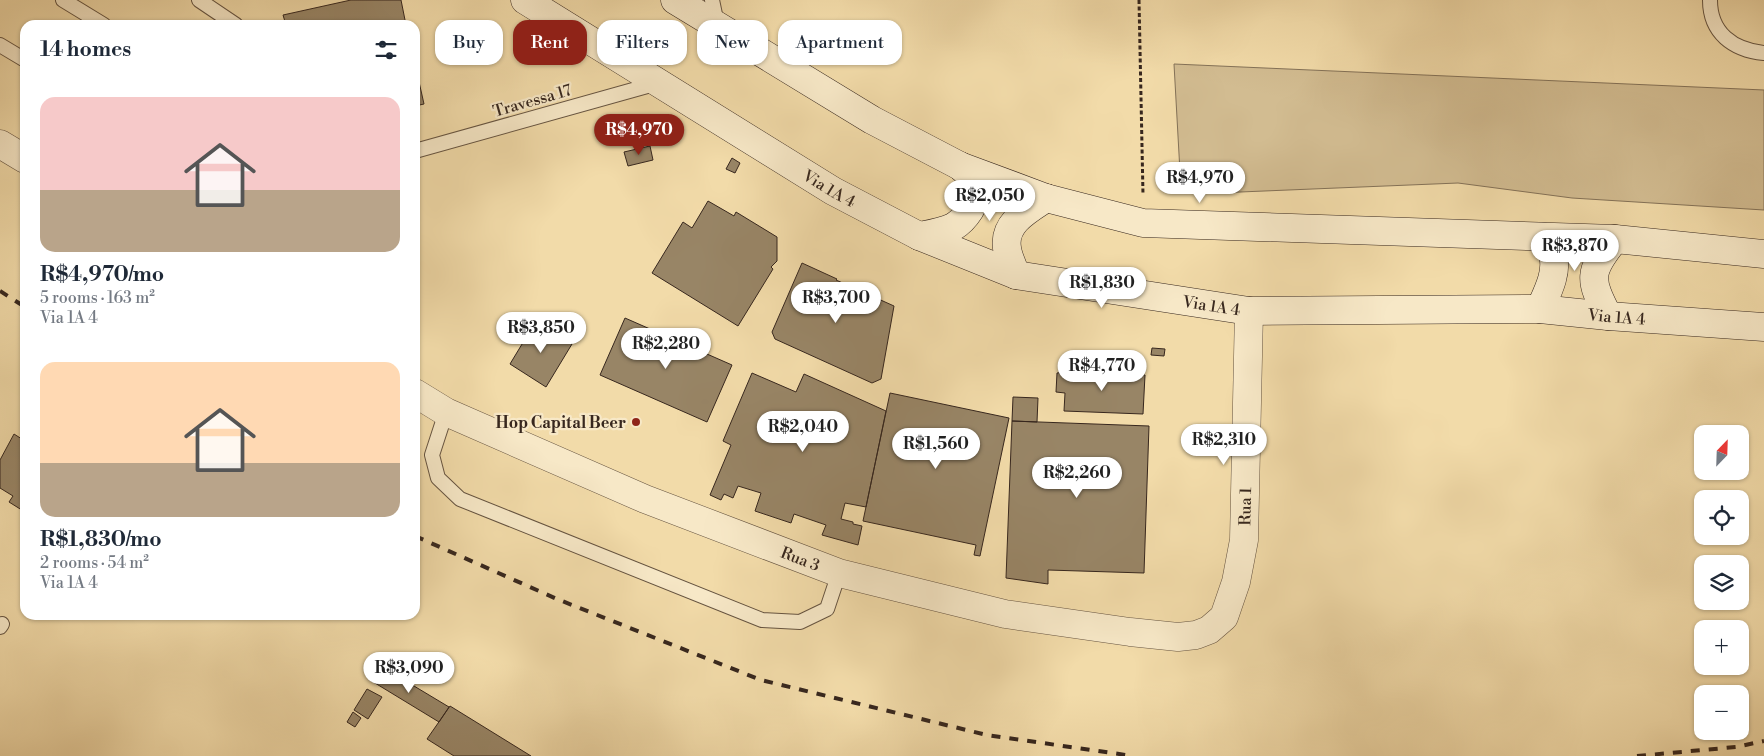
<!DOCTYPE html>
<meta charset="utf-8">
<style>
:root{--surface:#fff;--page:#f6f6f7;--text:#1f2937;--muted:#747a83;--accent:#8f2418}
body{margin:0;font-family:"Libre Bodoni",serif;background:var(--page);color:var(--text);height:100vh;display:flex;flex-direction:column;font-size:19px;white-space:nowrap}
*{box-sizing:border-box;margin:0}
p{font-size:16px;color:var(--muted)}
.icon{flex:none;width:28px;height:28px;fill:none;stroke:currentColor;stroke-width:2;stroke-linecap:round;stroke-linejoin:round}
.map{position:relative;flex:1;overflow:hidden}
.sheet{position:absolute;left:20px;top:20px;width:400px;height:600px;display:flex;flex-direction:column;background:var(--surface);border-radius:15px;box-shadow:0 1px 4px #0004}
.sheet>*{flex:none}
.top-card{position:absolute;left:435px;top:20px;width:475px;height:45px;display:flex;gap:10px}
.needle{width:32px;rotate:23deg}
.controls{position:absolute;left:1694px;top:425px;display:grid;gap:10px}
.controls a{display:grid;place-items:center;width:55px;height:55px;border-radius:10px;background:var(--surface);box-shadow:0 1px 4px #0004;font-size:25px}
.price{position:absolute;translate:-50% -42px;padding:0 11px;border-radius:18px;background:#fff;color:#222;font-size:16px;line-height:32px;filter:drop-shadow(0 1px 2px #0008)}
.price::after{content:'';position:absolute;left:50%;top:30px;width:15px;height:11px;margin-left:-8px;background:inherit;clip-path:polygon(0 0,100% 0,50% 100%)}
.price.selected{background:var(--accent);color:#fff}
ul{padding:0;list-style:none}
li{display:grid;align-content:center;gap:10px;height:265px;padding:0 20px}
li span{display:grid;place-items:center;height:155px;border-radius:15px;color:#555}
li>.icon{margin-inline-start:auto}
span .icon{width:90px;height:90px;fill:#fffc;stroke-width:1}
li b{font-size:21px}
h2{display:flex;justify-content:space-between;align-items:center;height:60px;padding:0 20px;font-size:21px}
.pill{padding:0 18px;border-radius:15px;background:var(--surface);box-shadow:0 1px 4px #0004;font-size:18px;line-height:45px}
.pill.selected{background:var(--accent);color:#fff}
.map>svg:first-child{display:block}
</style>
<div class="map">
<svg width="1764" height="756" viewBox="0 0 1764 756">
<rect width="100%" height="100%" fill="#f2dba9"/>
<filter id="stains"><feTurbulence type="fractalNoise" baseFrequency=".004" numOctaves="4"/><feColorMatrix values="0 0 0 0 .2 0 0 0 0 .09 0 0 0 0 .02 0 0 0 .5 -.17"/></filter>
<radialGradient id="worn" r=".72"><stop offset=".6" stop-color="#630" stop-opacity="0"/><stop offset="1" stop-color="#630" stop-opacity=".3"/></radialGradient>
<!-- green -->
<path fill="#d2bc91" stroke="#847258" d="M1174 64 1764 90V210L1572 198 1458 183 1216 193 1181 190Z"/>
<!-- building -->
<path fill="#988566" stroke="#37271e" d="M351 0H401L406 25H286L283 15Z
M415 64 424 104 415 106Z
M650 146 653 160 628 166 624 152Z
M732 158 740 163 735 173 726 169Z
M708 201 734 216 736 212 777 237V261L771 267 773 269 738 326 652 273 683 222 692 228Z
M802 263 837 279 836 280 894 306 881 379 872 383 775 339 772 332Z
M625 318 732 365 707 422 600 375Z
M536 321 572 344 546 387 510 364Z
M1152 348 1165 349 1164 356 1151 355Z
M1065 372 1145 375 1143 414 1064 411 1065 393 1056 392 1057 373Z
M752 373 796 392 804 374 886 411 866 507 845 503 841 519 853 522V524L862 526 858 545 822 535 826 525 794 514 791 523 755 511 761 493 738 486 733 498 724 494 721 500 710 495 731 445 723 441Z
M890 393 1009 418 980 556 974 555 976 545 863 521Z
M1013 397 1038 398 1037 422 1012 421Z
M1012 421 1149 426 1144 573 1048 570V584L1006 578Z
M14 434 25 441V512L9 502 13 496 0 488V460Z
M379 665 449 707 439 722 370 680Z
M367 689 382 697 368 719 354 710Z
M450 706 531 756H454L427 739Z
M353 712 361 718 355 727 347 722Z"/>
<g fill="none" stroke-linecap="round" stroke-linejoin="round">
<!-- service casing -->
<g stroke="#665441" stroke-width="16">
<path id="service" d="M63 0 104 25
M199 0 236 25
M712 0 717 24
M1710 0C1710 33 1733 50 1764 53
M0 45 25 60
M415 151 658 83
M446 412 432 455 438 478 460 499 762 620 800 622 827 609 839 573
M0 627 2 624"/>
</g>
<!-- tertiary casing -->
<g stroke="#665441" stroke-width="29">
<g id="tertiary">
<path d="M0 144 25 159"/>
<path id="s1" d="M415 393 446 412 645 499 839 573 1005 614 1130 632 1178 637 1196 635 1209 630 1224 617 1236 582 1244 540 1249 311"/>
</g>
</g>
<!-- secondary casing -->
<g stroke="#37271e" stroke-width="29">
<g id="secondary">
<path id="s2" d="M525 0 833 191 919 236 1016 275 1249 311 1540 309 1608 316 1764 327"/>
<path d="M675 0 872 120 960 166 1046 198 1143 223 1615 239 1764 254"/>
<path d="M919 236C930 234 943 232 953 227 965 220 978 202 976 188 975 178 967 172 960 166"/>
<path d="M1016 275C1013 266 1008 257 1007 248 1003 223 1028 210 1046 198"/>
<path d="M1540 309C1547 293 1558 273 1553 255 1551 249 1547 242 1544 237"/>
<path d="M1608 316C1589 279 1588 272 1615 239"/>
</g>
</g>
<!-- path -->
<path stroke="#37271e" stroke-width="3" stroke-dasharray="4 2.5" stroke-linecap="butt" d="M1139 0 1143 195"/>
<!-- service -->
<use href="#service" stroke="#f7e8c7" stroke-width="14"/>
<!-- tertiary -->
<use href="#tertiary" stroke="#f7e8c7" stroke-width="28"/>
<!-- secondary -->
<use href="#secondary" stroke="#f7e8c7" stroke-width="28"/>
<!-- rail -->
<path stroke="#37271e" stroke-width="4" stroke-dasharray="9 9" stroke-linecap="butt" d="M0 291 25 307
M415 536 557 599 761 680 987 735 1133 756
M1637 756 1736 747 1764 741"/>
</g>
<!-- markers -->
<circle fill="#8f2418" stroke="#f7e8c7" stroke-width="2" cx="636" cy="422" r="5"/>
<g text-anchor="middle" stroke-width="4.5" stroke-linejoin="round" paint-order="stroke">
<!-- street labels -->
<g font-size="16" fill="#37271e" stroke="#f7e8c7">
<text transform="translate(532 100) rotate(-16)" y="6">Travessa 17</text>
<text dy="6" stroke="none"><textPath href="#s2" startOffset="358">Via 1A 4</textPath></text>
<text dy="6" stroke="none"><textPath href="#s2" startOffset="762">Via 1A 4</textPath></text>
<text dy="6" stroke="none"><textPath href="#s2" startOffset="1168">Via 1A 4</textPath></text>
<text dy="6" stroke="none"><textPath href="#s1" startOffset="972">Rua 1</textPath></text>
<text dy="6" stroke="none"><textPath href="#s1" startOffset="420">Rua 3</textPath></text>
</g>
<!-- poi labels -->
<g font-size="16" font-weight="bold" fill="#37271e" stroke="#f7e8c7" text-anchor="end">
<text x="626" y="428">Hop Capital Beer</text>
</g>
</g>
<rect width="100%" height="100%" filter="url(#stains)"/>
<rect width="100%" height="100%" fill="url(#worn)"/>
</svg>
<div class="controls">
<a><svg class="needle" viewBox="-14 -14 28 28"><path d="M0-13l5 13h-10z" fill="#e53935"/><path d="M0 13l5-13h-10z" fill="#747a83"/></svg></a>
<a><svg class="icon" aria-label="locate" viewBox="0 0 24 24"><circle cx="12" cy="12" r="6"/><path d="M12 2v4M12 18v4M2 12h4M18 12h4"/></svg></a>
<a><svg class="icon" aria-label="layers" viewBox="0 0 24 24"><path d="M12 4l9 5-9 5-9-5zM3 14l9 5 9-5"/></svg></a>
<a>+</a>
<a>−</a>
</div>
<b class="price selected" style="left:639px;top:156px">R$4,970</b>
<b class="price" style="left:1200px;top:204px">R$4,970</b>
<b class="price" style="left:990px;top:222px">R$2,050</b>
<b class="price" style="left:1575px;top:272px">R$3,870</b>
<b class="price" style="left:1102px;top:309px">R$1,830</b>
<b class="price" style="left:836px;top:324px">R$3,700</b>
<b class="price" style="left:541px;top:354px">R$3,850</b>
<b class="price" style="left:666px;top:370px">R$2,280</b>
<b class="price" style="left:1102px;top:392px">R$4,770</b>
<b class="price" style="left:803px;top:453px">R$2,040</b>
<b class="price" style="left:1224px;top:466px">R$2,310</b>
<b class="price" style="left:936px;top:470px">R$1,560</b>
<b class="price" style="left:1077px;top:499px">R$2,260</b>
<b class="price" style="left:409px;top:694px">R$3,090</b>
<div class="top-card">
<a class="pill">Buy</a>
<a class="pill selected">Rent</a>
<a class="pill">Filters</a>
<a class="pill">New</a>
<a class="pill">Apartment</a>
</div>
<section class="sheet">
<h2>14 homes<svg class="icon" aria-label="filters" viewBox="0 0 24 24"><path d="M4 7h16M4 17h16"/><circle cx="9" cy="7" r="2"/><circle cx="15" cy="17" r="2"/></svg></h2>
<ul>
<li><span style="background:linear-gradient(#f6c9c9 60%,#b9a48a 0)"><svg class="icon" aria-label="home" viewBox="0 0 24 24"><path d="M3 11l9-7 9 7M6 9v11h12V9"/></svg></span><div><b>R$4,970/mo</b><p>5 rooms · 163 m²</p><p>Via 1A 4</p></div></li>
<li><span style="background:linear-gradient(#ffd9b3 65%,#b9a48a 0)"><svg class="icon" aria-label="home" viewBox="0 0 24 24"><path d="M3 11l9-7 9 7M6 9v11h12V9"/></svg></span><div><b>R$1,830/mo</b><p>2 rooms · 54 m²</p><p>Via 1A 4</p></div></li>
</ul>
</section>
</div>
